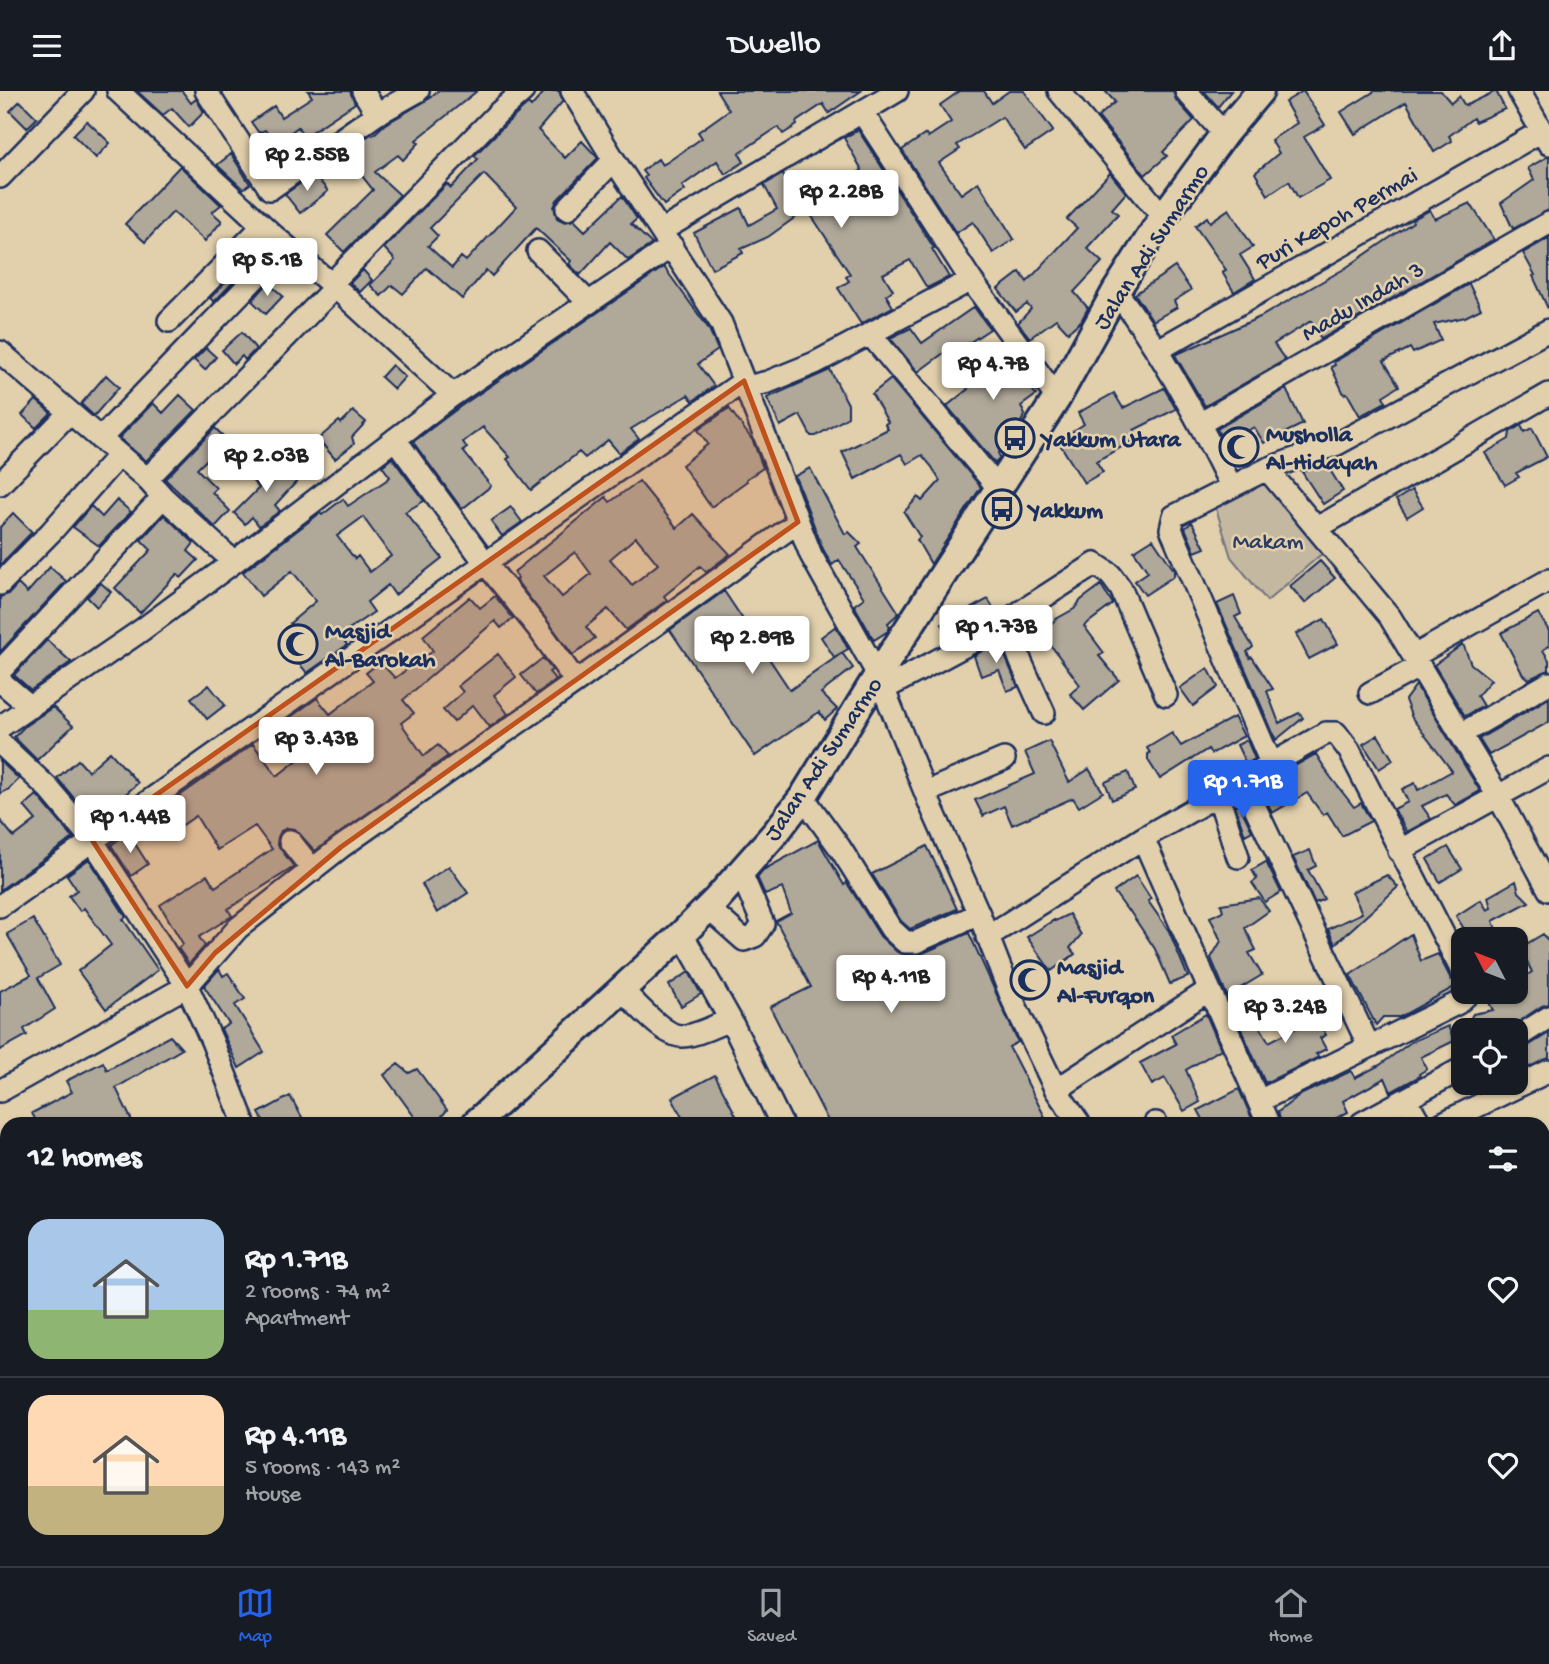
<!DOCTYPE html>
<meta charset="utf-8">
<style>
:root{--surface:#171b24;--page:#242831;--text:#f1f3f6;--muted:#9ea1a6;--line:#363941;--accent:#2563eb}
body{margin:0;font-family:"Gochi Hand",sans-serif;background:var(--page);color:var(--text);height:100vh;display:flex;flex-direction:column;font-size:26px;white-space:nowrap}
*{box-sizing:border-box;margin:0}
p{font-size:23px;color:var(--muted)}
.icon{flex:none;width:38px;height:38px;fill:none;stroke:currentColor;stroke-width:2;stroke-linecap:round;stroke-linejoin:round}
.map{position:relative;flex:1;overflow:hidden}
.side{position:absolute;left:0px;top:1026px;width:1550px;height:450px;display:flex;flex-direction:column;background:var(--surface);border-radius:21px 21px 0 0;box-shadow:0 2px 5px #0004}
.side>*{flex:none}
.needle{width:46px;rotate:312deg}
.tools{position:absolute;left:1451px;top:836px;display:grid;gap:14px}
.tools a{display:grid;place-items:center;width:77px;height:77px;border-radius:14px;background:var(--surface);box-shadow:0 2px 5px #0004;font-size:35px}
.price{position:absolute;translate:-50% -60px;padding:0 16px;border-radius:7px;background:#fff;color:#222;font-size:23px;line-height:46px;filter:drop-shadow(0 2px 4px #0008)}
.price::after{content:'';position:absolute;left:50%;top:42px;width:21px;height:16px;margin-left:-10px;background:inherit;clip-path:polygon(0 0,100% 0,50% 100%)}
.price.selected{background:var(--accent);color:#fff}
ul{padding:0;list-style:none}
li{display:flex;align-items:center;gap:21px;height:175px;padding:0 28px}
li+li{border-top:2px solid var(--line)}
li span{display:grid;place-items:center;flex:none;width:196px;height:140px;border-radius:21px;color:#555}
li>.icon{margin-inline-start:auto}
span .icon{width:84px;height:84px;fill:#fffc;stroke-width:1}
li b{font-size:30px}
h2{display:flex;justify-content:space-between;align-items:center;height:84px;padding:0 28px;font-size:30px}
header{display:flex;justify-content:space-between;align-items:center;height:91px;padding:0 28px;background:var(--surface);font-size:32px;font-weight:600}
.tabs{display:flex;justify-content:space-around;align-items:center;height:98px;border-top:2px solid var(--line);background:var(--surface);font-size:19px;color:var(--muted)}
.tabs a{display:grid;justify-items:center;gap:4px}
.tabs .selected{color:var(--accent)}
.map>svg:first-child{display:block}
</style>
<header><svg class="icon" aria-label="menu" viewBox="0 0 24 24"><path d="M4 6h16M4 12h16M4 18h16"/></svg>Dwello<svg class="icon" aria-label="share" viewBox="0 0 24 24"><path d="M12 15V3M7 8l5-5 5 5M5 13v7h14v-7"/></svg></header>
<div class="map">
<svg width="1549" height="1475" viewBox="0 0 1549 1475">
<rect width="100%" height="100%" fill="#e2d0ad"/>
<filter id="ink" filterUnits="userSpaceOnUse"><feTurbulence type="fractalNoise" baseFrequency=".0143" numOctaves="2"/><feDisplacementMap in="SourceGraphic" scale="14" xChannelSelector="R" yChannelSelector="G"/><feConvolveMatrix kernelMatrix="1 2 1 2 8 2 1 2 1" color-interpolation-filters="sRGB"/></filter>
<g filter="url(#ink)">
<!-- green -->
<path fill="#c5b8a1" stroke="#707480" stroke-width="2" d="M1263 383 1325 460 1267 510 1231 466 1214 411Z"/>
<!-- building -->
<path fill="#b0a899" stroke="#1b2f5e" stroke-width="2" fill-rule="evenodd" d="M137 0H182L191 12 196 8 204 21 189 36 172 17 163 24Z
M308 0H350L355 12 304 46 298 36 275 53 265 39 259 42 251 31 274 15 281 26 312 6Z
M438 0H477L416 49 419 52 403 69 398 64 375 81 400 104 344 161 327 144 373 99 344 62 371 43 373 44 384 34 424 11Z
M545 0H559L563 10 538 39 565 67 582 50 598 67 557 109 554 116 557 127 565 131 574 129 585 140 622 105 637 128 631 133 652 153 628 169 610 151 580 184 569 173 571 170 536 137 492 185 486 179 462 208 427 177 403 203 392 194 381 205 370 194 395 169 384 157 447 93 451 97 478 68 474 65 506 33 528 13 531 16ZM484 83 516 116 466 170 461 166 452 177 428 155 438 145 430 137Z
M717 0H861L829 22 823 13 796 31 797 34 783 43 778 36 739 62 744 71 725 83 717 70 682 95 685 99 664 114 644 87 646 85 642 80 658 68 662 74 666 72 702 47 698 41 729 19Z
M960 0H984L992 12 1009 0H1024L1053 40 1025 59 1002 26 957 54 960 58 939 72 961 103 978 91 1014 148 993 162 973 131 956 142 902 59 926 43 928 46 951 31 940 14Z
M1105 0H1173L1176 9 1194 29 1163 61 1167 65 1145 84 1098 26 1115 11Z
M1204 0H1231L1218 16Z
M1303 0 1325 34 1304 46 1330 89 1298 107 1289 90 1268 104 1255 82 1279 62 1271 49 1297 32 1285 11Z
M1375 0H1441L1451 12 1459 5 1465 15 1496 0 1505 18 1475 31 1473 27 1449 45 1452 50 1434 61 1406 11 1355 43 1341 21Z
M20 10 37 27 27 37 10 20Z
M87 30 110 52 96 67 73 44Z
M858 39 934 157 932 158 949 186 927 197 910 169 883 183 893 199 886 204 893 216 861 233 838 197 849 190 846 186 850 183 807 118 768 146 741 158 743 162 712 178 694 142 741 117 749 134 777 118 764 94 783 83 789 93 803 82 820 105 835 96 862 79 844 47Z
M231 63 250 93 243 98 217 74Z
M1547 66H1549V119L1513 138 1501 112 1534 89 1528 77Z
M180 75 221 114 212 121 222 130 205 150 173 121 145 151 125 133Z
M1110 82 1126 102 1112 118 1118 123 1087 157 1102 171 1074 201 1088 217 1081 230 1068 241 1056 228 1030 247 1018 232 1031 218 1027 213 1016 221 998 198 1020 181 1027 191 1077 137 1067 128Z
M314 83 328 100 300 122 285 103Z
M1470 112 1494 149 1321 248 1311 230 1274 253 1285 269 1205 315 1175 264 1260 226 1344 178 1413 131 1412 129 1430 119 1435 128Z
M1229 118 1253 156 1240 164 1255 188 1234 201 1222 181 1226 179 1195 135 1207 126 1210 131Z
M1549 147V220L1533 185 1535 184 1523 162Z
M263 154 266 157 214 211 210 207Z
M664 176 709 238 718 259 698 273 714 295 693 310 688 304 631 338 639 348 619 362 608 349 585 367 579 361 531 399 507 368 510 366 483 336 463 351 467 357 463 360 491 395 462 418 413 351 461 315Z
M1175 176 1191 199 1174 210 1177 216 1153 230 1135 203Z
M363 179 372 189 360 201 350 192Z
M268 192 283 205 266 223 252 210Z
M1469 193 1481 218 1465 226 1434 233 1441 249 1413 262 1410 257 1384 270 1399 295 1383 305 1386 311 1360 325 1347 302 1344 303 1331 276 1335 274 1334 271Z
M974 216 990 238 955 261 952 256 918 281 890 247 911 237 922 252Z
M242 241 256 258 245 269 242 265 234 273 222 259Z
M1000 251 1036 304 1021 315 1025 324 1007 355 998 362 1000 366 995 372 947 315 968 298 962 290Z
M206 257 216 266 205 279 194 269Z
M392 274 405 286 394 298 381 286Z
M830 279 848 313V326L816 345H811L800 324 780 335 767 307Z
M106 284 119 296 94 325 81 313Z
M891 288 981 396 931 473 917 449 920 446 904 421 918 406 922 410 940 390 932 376 922 364 907 373 901 363 855 388 842 361 888 338 885 333 888 331 872 303Z
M1164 297 1176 318 1134 339 1138 347 1096 370 1103 381 1084 392 1058 350 1084 333 1078 322 1114 302 1123 317Z
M1286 298 1303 333 1264 352 1254 336 1225 353 1217 338Z
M180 304 196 319 146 370 119 347 153 312 163 322Z
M36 309 51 322 36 337 22 324Z
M729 317 753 350 763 377 746 388 747 390 711 416 682 374 708 353 698 339Z
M353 320 366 331 352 346 354 353 335 368 318 348 339 330 341 332Z
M1521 334 1524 341 1532 337 1547 366 1516 382 1519 386 1505 394 1485 362 1509 348 1510 341Z
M215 337 227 349 197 378 216 397 212 401 230 420 215 436 165 388Z
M392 367 424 410 405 421 442 467 395 504 388 494 367 511 374 521 340 544 347 554 307 582 296 569 311 557 290 532 316 510 292 480 261 505 243 481 320 422 322 424 343 408 348 415 388 388 390 386 382 375ZM363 426 391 465 370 481 358 465 355 468 337 445Z
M269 370 281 383 287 376 299 388 275 414 280 420 259 435 252 426 245 433 234 422 259 397 250 387Z
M1325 371 1343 400 1323 413 1302 381Z
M810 377 845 443 849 441 861 453 857 456 899 522 888 532 890 536 888 540 874 549 854 514 864 507 839 469 832 474 823 458 795 385Z
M639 390 677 437 693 423 730 463 706 481 700 475 664 505 667 509 626 539 608 518 586 536 595 547 573 564 516 489 518 487 514 481 606 406 610 411ZM636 446 658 473 632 494 610 468ZM575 461 591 483 562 506 544 485Z
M1412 399 1423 416 1407 426 1396 409Z
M117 409 131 421 99 455 73 436 91 415 102 426Z
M511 416 522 431 502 445 491 430Z
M13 422 32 441 0 474V436Z
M164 424 194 452 188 460 198 469 181 487 177 483 140 522 115 497 151 459 141 449Z
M1192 431 1205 457 1195 461 1185 437Z
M1153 448 1174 479V485L1145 504 1135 490 1148 481 1134 460Z
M1320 470 1335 487 1305 512 1290 495Z
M50 476 66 490 0 561V506L9 503 18 493 27 502Z
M101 492 111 501 97 516 87 506Z
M1101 494 1113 513 1084 535 1104 562 1099 565 1119 589 1084 619 1070 603 1080 594 1052 556 1040 543 1056 528 1074 518 1081 509Z
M724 500 790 599 842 562 853 577 821 602 837 618 825 629 819 621 755 665 670 539Z
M495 505 513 527 501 537 495 530 403 609 414 622 401 632 424 665 438 654 448 665 315 760 295 738 287 737 281 740 278 746 277 753 294 776 228 818 232 825 199 846 205 855 189 873 178 857 183 853 160 814 207 784 215 796 272 758 255 735 217 759 196 725 178 737 164 716 253 653 277 685 304 664 281 633 317 607 330 623 373 590 366 582 380 571 395 587 433 560 423 545 470 506 480 517Z
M1234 505 1241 523 1235 526 1253 556 1247 561 1250 567 1252 566 1273 598 1267 600 1279 632 1299 622 1303 627 1276 649 1217 513Z
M988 508 995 520 994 522 950 548 942 533Z
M1538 522 1549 540V555L1543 559 1549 569V579L1529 588 1522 582 1501 542Z
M1324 528 1338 553 1309 568 1296 543Z
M836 535 848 558 834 566 821 546Z
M47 549 71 571 31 599 14 584Z
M999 550 1018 596 1007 600 999 579 981 585 974 565Z
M1463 553 1471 573 1491 589 1477 605 1483 615 1465 625 1434 574Z
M498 563 516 586 494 604 508 623 490 636 473 614 454 631 443 619 463 601 458 595Z
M543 567 552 579 549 581 556 589 536 603 521 584Z
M1208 577 1218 596 1193 615 1180 597Z
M209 594 225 614 207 628 191 607Z
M1416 594 1480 700 1455 714 1446 703 1422 715 1431 728 1407 741 1394 718 1408 711 1402 698 1415 692 1418 699 1452 680 1412 627 1405 609Z
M1549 607V631L1489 664 1479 648Z
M53 616 73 635 37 669 14 646 25 635Z
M1234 626 1244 645 1211 663 1208 658 1160 688 1148 669V663L1150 662 1147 657 1172 642 1181 655Z
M1378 644 1393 669 1379 678 1363 653Z
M1247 649 1255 668 1246 673 1237 654Z
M1049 650 1069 691 1089 678 1103 701 1079 716 1073 707 1012 734 1004 715 983 725 975 709 1035 683 1025 661Z
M110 661 138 692 119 709 114 703 89 725 57 687 78 669 88 680Z
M1316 663 1329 684 1354 716 1361 712 1371 730 1342 745 1327 721 1323 724 1307 702 1272 722 1260 695Z
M0 670 19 688 9 698 0 703Z
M1128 681 1135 699 1112 709 1105 691Z
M37 704 73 747 0 799V729L14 746 36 729 24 715Z
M1239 713 1252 740 1245 744 1235 715Z
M128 742 148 773 131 785 111 754Z
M818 749 844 794 847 792 880 845 897 861 905 864 921 863 969 842 1018 951 1009 956 1048 1032H829L770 916 811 896 776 830 791 822 782 797 765 804 757 786 763 779Z
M927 755 957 818 910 838 901 830 872 783Z
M1448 756 1462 778 1440 791 1427 768Z
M1310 759 1316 775 1308 779 1324 808 1315 812 1293 766Z
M89 768 126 826 123 828 158 879 106 918 78 880 111 854 84 817 80 820 69 805 77 799 67 784Z
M1266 771 1281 801 1265 811 1252 792 1257 788 1252 779Z
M449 775 468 802 437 822 422 793Z
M1387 784 1398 796 1335 853 1328 838 1362 822 1352 801Z
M1136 785 1151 808 1148 810 1169 840 1188 886 1170 893 1155 858 1129 819 1128 820 1114 801Z
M1516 790 1519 801 1529 811 1493 830 1500 849H1471L1456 825 1481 809 1487 819 1491 817 1488 806Z
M1259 807 1269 820 1245 837 1256 859 1249 862 1262 884 1227 905 1211 867 1221 850 1210 826 1223 820 1221 813Z
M1069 823 1081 844 1070 857 1075 863 1051 880 1027 846 1054 829 1055 830Z
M33 828 60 874 38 887 55 918 24 938 27 944 0 959V900L31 884 7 843Z
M1411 843 1421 870 1438 863 1451 888 1458 894 1400 926H1383L1376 934 1350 884Z
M1543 843 1549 852V913L1542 915 1505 940H1463L1473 923 1493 919 1487 908 1498 901H1516V891L1532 881 1520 857Z
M219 878 223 885 228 882 245 908 235 914 264 961 239 977 221 938 229 933 204 895Z
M689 881 701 903 681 915 669 894Z
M1306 914 1313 929H1319L1326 944 1320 947 1326 958 1316 963 1319 966 1265 992 1239 933 1253 924 1269 951 1298 936 1291 921Z
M1206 923 1221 958 1186 979 1200 1011 1184 1020 1165 987 1152 994 1140 972 1176 953 1171 944Z
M1448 935 1454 950 1421 966 1427 978 1419 983 1420 985 1391 1001 1385 987 1343 1010 1348 1021 1327 1032H1281L1278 1021 1300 1004 1351 980 1355 987 1380 974 1411 951Z
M1549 942V967L1516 982V960L1523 958Z
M170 945 182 958 116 997 133 1032H37L32 1022 72 1001 66 990 103 971 107 979Z
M398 973 409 982 417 978 447 1019 442 1025 448 1032H419L384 984Z
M715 984 740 1032H685L672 1007Z
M1239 998 1254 1032H1205L1198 1019Z
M290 1005 303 1028 294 1032H265L259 1022Z"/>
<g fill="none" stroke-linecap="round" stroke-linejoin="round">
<!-- minor casing -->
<g stroke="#1b2f5e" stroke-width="26">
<path id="minor" d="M118 0 274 145 335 196 453 304
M206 0 270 98 377 23 418 0
M363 0 377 23
M572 0 614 69 721 232 811 464 878 584 930 713 979 823 1013 910 1056 999 1079 1032
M1059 0 1163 126
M1186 0 1224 43
M1519 0 1549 53
M862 21 971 189 1057 307
M0 86 83 0
M567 118 614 69
M661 140 897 0
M538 160 589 212
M331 193 497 23 523 0
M1116 200C1162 261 1198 327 1231 395
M169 230 263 135
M870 243 999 398
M1158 259 1542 40
M0 261 147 388 163 406 234 471
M747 296 768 291 815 272 971 189
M1201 332 1549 132
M100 348 286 155
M395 348 486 473 538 537 576 591
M1267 378 1337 353 1549 239
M147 388 335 196
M0 393 69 322
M1317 437 1549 303
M0 493 51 441 119 364
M1005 529 1021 571 1044 622
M1414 565 1549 489
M0 580 163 406
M0 590 31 616
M884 598 983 545 1095 473 1110 483 1121 498 1166 604
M1370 602 1420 575
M0 636 139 541 234 471 453 304 672 155
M1461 643 1549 592
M0 652 49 698 92 749 187 895 238 837 341 756 576 591 798 431
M1271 672 1171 438 1174 425 1267 378 1390 526 1498 705 1549 799
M1242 689 1369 955
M926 701 1004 668
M1218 704 1238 766
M803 706 840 757 891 838 905 851H916L979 823
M1143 747 1268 1032
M290 750 313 779
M1399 760 1549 677
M0 815 744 290
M708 817 744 849 755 845 763 833 741 782
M682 843 730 928 781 1032
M987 846 1143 747 1326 642H1336L1349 659 1463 882
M622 899C635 911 665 947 683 945 694 945 719 934 730 928
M1516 947 1549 926
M1056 999 1209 899
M0 1000 187 895 212 950 244 1032
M1406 1008 1420 1032
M1259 1010 1458 912 1470 901
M1155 1032H1156
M1362 1032 1463 977
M1443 1032 1549 980
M0 1191 7 1204
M1544 1250 1549 1259
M0 1370 7 1367
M0 1402 7 1417
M1544 1419 1549 1429
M30 1468 33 1475
M112 1468 115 1475
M191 1468 194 1475
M271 1468 274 1475
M694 1468 698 1475
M883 1468 887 1475
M1117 1468 1120 1475
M1243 1468 1247 1475
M1349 1468 1353 1475
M1479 1468 1483 1475
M408 1475 421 1468
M516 1475 528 1468"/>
</g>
<!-- major casing -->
<g stroke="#1b2f5e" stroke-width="32">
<path id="major" d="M476 1032 682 843 715 810 777 740 803 706 878 584 1057 307 1116 200 1163 126 1224 43 1260 0
M0 1278 7 1275"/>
</g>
<!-- minor -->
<use href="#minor" stroke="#e2d0ad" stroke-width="21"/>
<!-- major -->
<use href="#major" stroke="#e2d0ad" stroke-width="26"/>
</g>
</g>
<!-- marked area -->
<path fill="#bf511c" fill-opacity="0.2" stroke="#bf511c" stroke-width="5" stroke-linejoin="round" d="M744 290 798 431 341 756 215 862 187 895 92 749Z"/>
<!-- icons -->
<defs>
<g id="bus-ring" transform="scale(2.0125)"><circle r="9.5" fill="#e2d0ad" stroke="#1b2f5e" stroke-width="1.5"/><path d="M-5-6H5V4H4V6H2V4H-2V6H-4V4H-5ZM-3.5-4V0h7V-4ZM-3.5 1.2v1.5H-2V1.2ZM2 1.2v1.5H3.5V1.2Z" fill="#1b2f5e"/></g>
<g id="mosque-ring" transform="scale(2.0125)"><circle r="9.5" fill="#e2d0ad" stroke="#1b2f5e" stroke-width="1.5"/><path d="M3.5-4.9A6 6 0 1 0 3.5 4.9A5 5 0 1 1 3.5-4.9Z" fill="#1b2f5e"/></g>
</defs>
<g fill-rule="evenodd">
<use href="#bus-ring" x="1015" y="347"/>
<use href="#mosque-ring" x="1239" y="356"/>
<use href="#bus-ring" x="1002" y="418"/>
<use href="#mosque-ring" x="298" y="553"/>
<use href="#mosque-ring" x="1030" y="889"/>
</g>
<g text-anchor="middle" stroke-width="5" stroke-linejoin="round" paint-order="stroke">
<!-- street labels -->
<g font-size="24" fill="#1b2f5e" stroke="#e2d0ad">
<text transform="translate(1336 126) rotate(-30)" y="8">Puri Kepoh Permai</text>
<text transform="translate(1150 155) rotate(-57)" y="8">Jalan Adi Sumarmo</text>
<text transform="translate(1362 209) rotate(-30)" y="8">Madu Indah 3</text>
<text transform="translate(822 667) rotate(-56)" y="8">Jalan Adi Sumarmo</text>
</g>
<!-- poi labels -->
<g font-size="24" font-weight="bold" fill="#1b2f5e" stroke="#e2d0ad" text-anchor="start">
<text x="1266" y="350">Musholla<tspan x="1266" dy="28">Al-Hidayah</tspan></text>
<text x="1042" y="355">Yakkum Utara</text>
<text x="1029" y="426">Yakkum</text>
<text x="325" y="547">Masjid<tspan x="325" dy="28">Al-Barokah</tspan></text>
<text x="1057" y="883">Masjid<tspan x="1057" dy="28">Al-Furqon</tspan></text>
</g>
<!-- park labels -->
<g font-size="24" fill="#2c3d65" stroke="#e2d0ad">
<text x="1268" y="457">Makam</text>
</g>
</g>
</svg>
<div class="tools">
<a><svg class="needle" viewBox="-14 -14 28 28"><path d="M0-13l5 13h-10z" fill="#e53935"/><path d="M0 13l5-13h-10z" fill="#9ea1a6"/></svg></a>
<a><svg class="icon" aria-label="locate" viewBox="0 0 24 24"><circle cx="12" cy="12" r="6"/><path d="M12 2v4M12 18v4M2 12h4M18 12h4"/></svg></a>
</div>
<b class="price" style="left:307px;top:102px">Rp 2.55B</b>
<b class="price" style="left:841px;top:139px">Rp 2.28B</b>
<b class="price" style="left:267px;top:207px">Rp 5.1B</b>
<b class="price" style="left:993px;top:311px">Rp 4.7B</b>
<b class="price" style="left:266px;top:403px">Rp 2.03B</b>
<b class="price" style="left:996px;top:574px">Rp 1.73B</b>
<b class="price" style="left:752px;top:585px">Rp 2.89B</b>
<b class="price" style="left:316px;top:686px">Rp 3.43B</b>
<b class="price selected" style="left:1243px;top:729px">Rp 1.71B</b>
<b class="price" style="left:130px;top:764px">Rp 1.44B</b>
<b class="price" style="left:891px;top:924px">Rp 4.11B</b>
<b class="price" style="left:1285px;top:954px">Rp 3.24B</b>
<section class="side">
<h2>12 homes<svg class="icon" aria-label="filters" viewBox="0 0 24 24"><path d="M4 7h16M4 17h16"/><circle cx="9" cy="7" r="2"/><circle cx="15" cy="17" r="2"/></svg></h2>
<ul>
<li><span style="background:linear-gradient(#a9c7e8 65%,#8fb573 0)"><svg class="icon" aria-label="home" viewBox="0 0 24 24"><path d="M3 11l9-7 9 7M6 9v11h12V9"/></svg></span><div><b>Rp 1.71B</b><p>2 rooms · 74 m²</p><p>Apartment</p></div><svg class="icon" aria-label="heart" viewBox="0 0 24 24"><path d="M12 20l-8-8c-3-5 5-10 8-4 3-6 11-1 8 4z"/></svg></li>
<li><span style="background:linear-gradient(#ffd9b3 65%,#c2b280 0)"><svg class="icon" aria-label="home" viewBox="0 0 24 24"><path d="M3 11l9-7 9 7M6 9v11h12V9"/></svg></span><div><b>Rp 4.11B</b><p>5 rooms · 143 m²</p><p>House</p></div><svg class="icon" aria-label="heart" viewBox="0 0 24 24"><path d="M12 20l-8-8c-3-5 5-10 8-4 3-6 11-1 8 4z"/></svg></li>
</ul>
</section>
</div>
<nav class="tabs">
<a class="selected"><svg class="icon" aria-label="map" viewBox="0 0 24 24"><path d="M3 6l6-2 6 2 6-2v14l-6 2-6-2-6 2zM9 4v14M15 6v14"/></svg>Map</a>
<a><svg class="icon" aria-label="saved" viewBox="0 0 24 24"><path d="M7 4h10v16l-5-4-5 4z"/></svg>Saved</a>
<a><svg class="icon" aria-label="home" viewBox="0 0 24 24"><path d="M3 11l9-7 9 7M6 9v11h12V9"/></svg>Home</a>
</nav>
